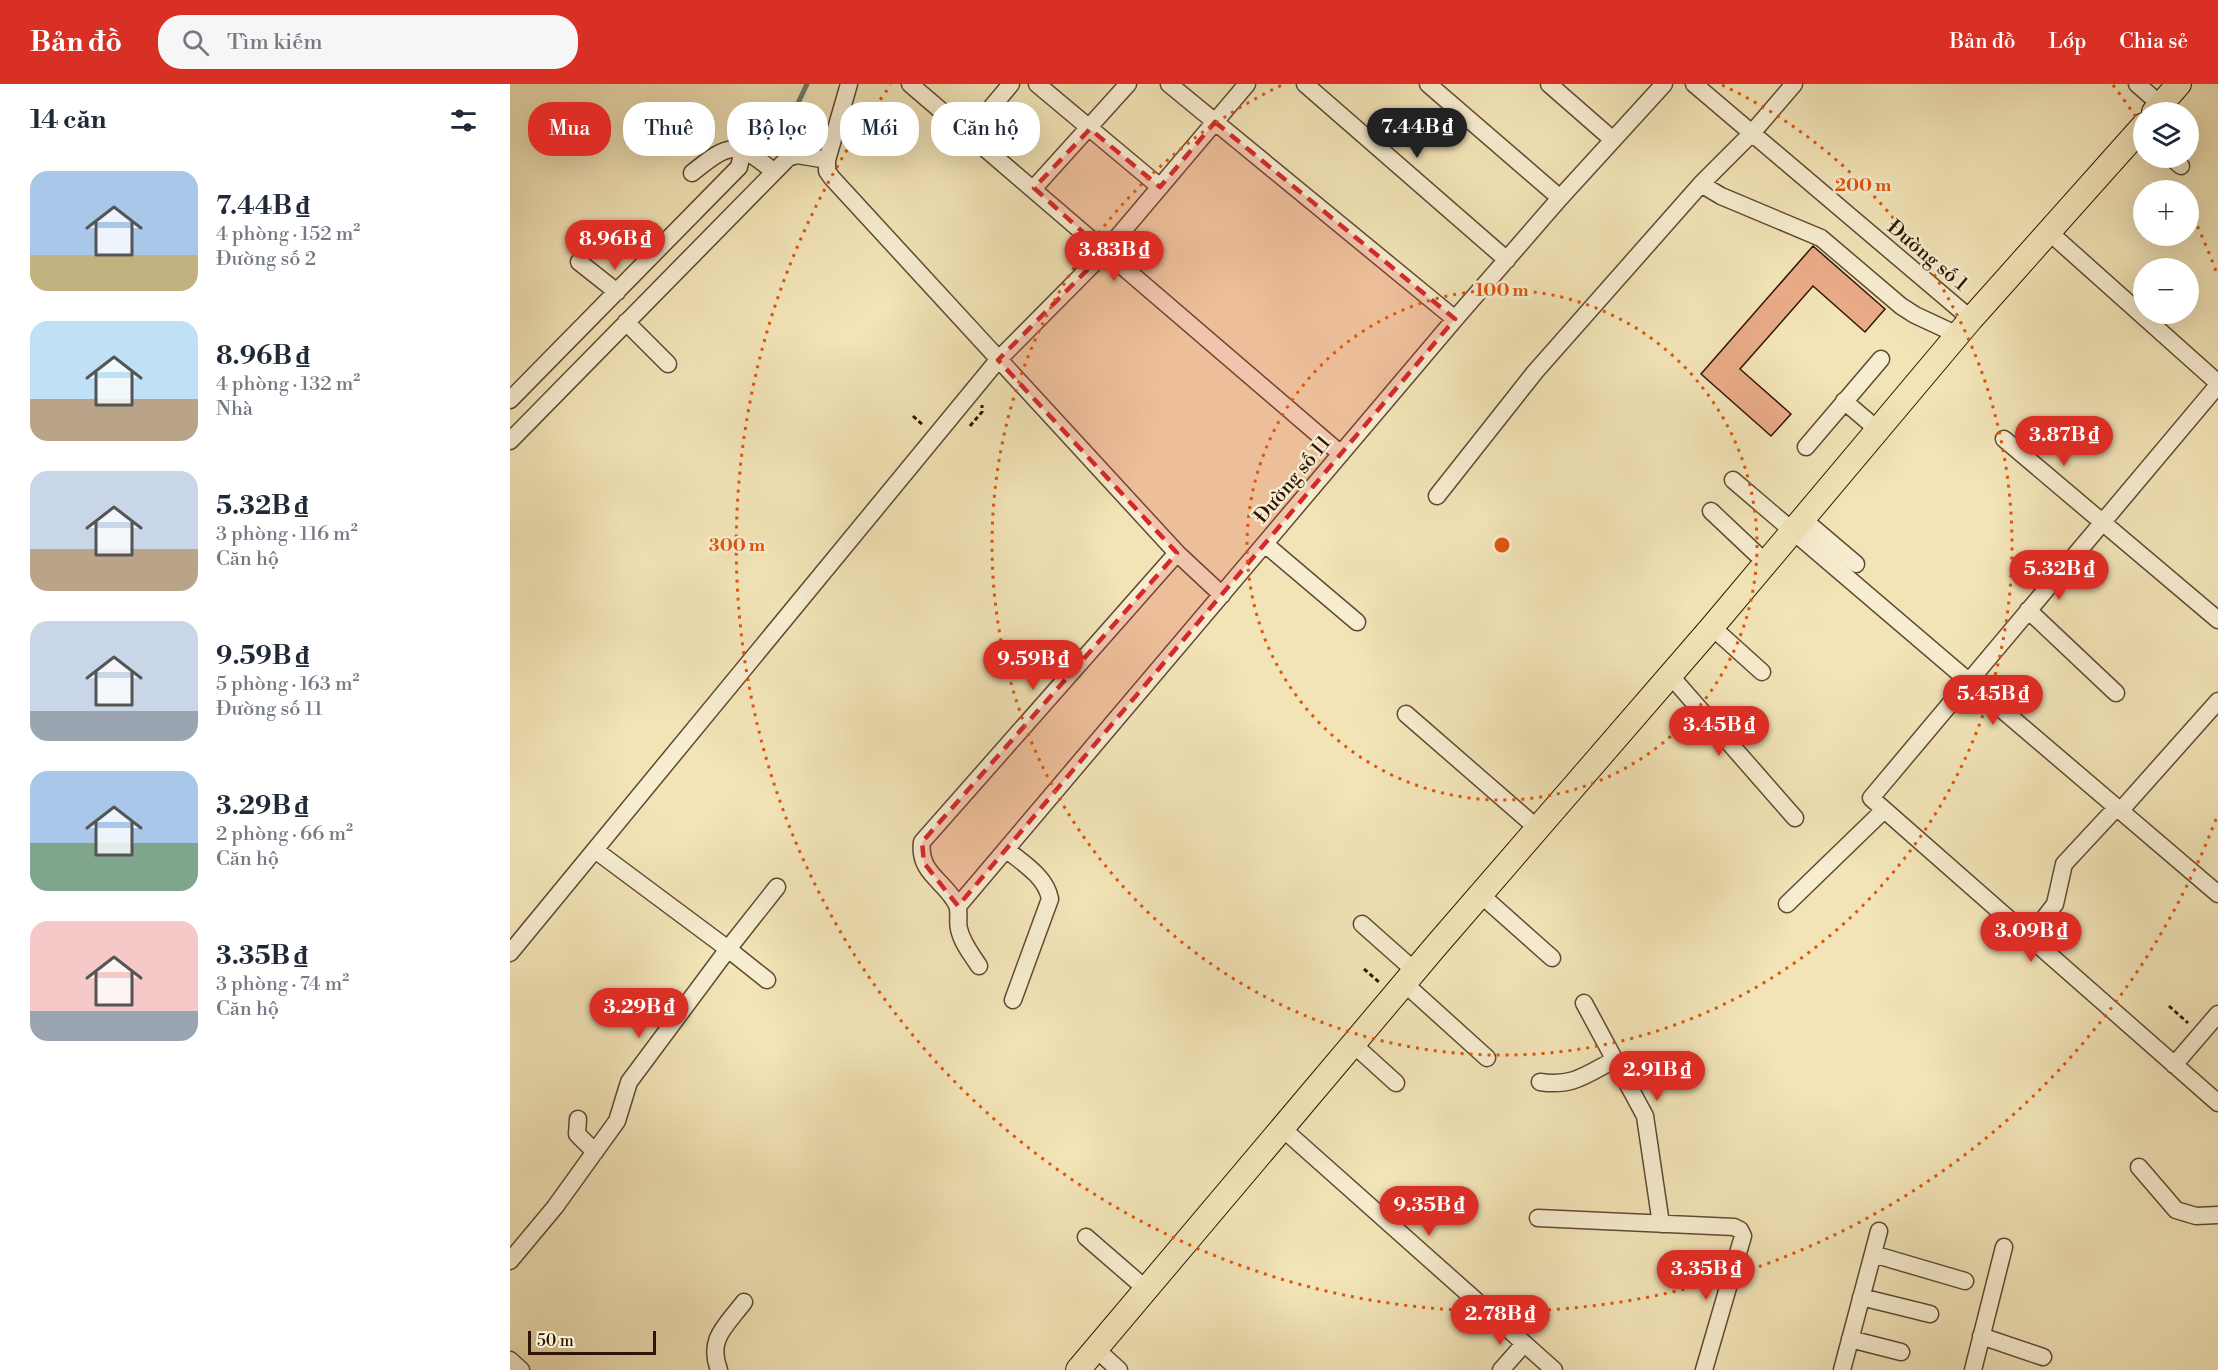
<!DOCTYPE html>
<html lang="vi">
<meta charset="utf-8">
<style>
:root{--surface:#fff;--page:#f6f6f7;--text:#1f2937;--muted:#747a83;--accent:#d93025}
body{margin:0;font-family:"Libre Bodoni",serif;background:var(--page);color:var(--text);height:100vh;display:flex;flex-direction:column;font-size:22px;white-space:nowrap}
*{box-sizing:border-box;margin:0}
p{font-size:20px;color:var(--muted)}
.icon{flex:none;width:33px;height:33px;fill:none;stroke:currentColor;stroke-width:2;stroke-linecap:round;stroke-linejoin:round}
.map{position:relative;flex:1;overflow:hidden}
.side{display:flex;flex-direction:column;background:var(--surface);width:510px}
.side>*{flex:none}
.guide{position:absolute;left:18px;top:18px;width:570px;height:54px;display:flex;gap:12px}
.buttons{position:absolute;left:1623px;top:18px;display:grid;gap:12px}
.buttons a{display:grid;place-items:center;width:66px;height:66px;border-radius:50%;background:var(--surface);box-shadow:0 6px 24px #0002;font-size:30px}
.scale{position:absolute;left:18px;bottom:15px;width:128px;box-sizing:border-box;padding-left:6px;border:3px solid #301507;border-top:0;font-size:16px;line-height:21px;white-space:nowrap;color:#301507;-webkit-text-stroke:4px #f7edd0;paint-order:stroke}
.price{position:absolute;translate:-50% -51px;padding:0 14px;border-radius:21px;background:var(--accent);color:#fff;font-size:20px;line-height:39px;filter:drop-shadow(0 2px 3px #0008)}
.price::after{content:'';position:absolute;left:50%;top:36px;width:18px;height:14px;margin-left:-9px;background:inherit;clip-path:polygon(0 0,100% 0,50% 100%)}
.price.active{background:#222;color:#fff}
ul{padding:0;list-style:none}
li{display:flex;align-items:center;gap:18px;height:150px;padding:0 30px}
li span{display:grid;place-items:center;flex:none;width:168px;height:120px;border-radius:18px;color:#555}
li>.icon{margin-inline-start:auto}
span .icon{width:72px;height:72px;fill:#fffc;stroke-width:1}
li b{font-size:26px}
h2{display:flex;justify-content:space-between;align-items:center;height:72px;padding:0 30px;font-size:26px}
.chip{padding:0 21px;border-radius:24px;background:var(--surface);box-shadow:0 6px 24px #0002;font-size:21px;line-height:54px}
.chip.active{background:var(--accent);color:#fff}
header{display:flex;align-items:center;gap:36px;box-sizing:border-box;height:84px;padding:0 30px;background:var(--accent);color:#fff}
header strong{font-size:28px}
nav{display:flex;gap:33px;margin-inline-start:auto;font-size:21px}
.search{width:420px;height:54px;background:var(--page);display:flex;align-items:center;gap:15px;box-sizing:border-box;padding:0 21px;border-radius:24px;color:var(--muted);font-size:22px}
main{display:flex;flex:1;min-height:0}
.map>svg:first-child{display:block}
</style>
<header>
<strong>Bản đồ</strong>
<div class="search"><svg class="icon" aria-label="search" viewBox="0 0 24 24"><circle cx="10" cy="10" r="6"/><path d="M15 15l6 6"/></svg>Tìm kiếm</div>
<nav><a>Bản đồ</a><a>Lớp</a><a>Chia sẻ</a></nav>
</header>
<main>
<section class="side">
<h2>14 căn<svg class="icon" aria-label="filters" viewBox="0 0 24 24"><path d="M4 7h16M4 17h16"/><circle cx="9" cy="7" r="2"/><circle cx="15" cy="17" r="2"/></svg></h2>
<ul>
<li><span style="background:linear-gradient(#a9c7e8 70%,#c2b280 0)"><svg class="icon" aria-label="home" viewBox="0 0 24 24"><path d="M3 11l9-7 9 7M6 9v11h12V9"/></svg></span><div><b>7.44B ₫</b><p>4 phòng · 152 m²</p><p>Đường số 2</p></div></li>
<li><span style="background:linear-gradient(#bfe0f5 65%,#b9a48a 0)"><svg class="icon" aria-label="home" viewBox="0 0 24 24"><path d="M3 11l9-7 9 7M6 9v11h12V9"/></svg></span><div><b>8.96B ₫</b><p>4 phòng · 132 m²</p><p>Nhà</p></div></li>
<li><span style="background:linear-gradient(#c9d6e8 65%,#b9a48a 0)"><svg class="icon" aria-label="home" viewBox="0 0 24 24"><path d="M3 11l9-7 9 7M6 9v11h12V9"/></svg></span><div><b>5.32B ₫</b><p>3 phòng · 116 m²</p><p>Căn hộ</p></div></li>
<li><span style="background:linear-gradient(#c9d6e8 75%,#9aa5b1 0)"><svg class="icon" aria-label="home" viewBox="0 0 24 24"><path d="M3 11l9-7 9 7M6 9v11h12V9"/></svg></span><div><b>9.59B ₫</b><p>5 phòng · 163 m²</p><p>Đường số 11</p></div></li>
<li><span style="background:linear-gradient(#a9c7e8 60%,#7fa58c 0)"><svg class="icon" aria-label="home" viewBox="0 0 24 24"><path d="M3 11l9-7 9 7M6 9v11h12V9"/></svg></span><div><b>3.29B ₫</b><p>2 phòng · 66 m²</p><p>Căn hộ</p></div></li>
<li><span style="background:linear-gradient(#f6c9c9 75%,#9aa5b1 0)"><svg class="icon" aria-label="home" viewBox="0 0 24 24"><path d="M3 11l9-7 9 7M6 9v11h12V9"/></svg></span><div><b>3.35B ₫</b><p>3 phòng · 74 m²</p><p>Căn hộ</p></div></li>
</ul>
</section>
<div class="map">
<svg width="1708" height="1286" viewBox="0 0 1708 1286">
<rect width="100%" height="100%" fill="#f2e4b7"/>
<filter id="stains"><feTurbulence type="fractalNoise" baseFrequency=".00333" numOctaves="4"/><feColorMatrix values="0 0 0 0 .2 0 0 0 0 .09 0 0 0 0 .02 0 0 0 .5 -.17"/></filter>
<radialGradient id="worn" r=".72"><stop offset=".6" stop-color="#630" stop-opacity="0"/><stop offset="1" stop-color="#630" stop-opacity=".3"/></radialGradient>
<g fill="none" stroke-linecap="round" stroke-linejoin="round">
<!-- stream -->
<path stroke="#707a6e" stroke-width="5" d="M245 70 282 32 297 0"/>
</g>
<!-- building -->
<path fill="#e9ab87" stroke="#301507" stroke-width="1.5" d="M1303 162 1375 225 1355 248 1303 202 1230 285 1281 330 1261 352 1191 290Z"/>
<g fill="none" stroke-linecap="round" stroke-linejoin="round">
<!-- minor casing -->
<g stroke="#604933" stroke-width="19">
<path id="minor" d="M339 0 317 76V87L322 94 667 469
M400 0 831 370
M527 0 650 103
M659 0 945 235
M795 0 997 176
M918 0 1050 114
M1039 0 1103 56
M1184 0 1461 235
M1627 0 1651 21
M459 50 501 0
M1662 74 1671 82
M182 89C219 59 226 56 263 87
M1191 100 1211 112 1311 154 1391 222 1405 231 1448 251
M524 104 618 0
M1539 148 1708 299
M69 178 107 208
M116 238 158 280
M1708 301 1361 714 1708 1019
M0 316 229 83 233 66
M1334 317 1368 346
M1494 355 1708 536
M0 357 278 74 287 71 317 76
M1296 363 1371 275
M1223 396 1708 810
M927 412 1025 288 1191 100 1242 49 1284 0
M1201 427 1255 478
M1293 435 1346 480
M755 460 847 538
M1518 526 1606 609
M1202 543 1252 588
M1159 590 1285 734
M896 630 1027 744
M1611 726 1708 617
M497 766C514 780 536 793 540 815L503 916
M970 810 1042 874
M1277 820 1373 727
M448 822 945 235 1050 114 1154 0
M852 840 905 887
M1519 854 1545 820 1554 780 1607 723
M0 869 488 276 595 168 737 0
M469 882C462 871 452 859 449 845 447 838 450 828 447 821 436 797 408 790 412 758L667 469 712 511
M257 896 218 865 267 803
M894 899 977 974
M1074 919 1135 1032 1151 1140
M843 960 886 999
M1664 981 1708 930
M1030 998C1062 1003 1076 991 1104 976
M68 1035 67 1050 85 1068
M772 1044 1044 1286
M1629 1083 1666 1126 1686 1132 1708 1131
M1028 1134 1224 1143 1230 1146 1233 1152 1194 1286
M576 1153 636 1205
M1363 1170 1455 1197
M0 1177 45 1123 107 1037 119 998 218 865 85 766
M1351 1213 1420 1230
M1471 1252 1533 1273
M1340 1255 1391 1268
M586 1265 609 1286
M0 1276 11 1286
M209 1286C197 1255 216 1242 234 1218
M991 1286 1014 1260
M1332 1286 1369 1147
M1463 1286 1494 1163"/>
</g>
<!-- highway casing -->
<g stroke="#301507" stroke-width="26">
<path id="highway" d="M1644 28 1669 0
M568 1286 925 863 1202 543 1461 235 1634 41"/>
</g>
<!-- path -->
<path stroke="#301507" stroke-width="3" stroke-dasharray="4.5 3" stroke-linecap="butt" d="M403 332 413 341
M460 342 472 328V321
M854 885 869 898
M1659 922 1678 939"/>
<!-- minor -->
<use href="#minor" stroke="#f7edd0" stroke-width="16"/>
<!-- highway -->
<use href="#highway" stroke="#f2e4b7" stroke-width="24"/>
</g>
<!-- marked area -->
<path fill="#d62828" fill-opacity="0.2" stroke="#d62828" stroke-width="4.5" stroke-dasharray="12 8" stroke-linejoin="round" d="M705 38 945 235 448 822 414 779 412 758 667 469 488 276 595 168 524 104 580 45 650 103Z"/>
<!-- distance rings -->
<g fill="none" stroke="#df560c" stroke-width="3" stroke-dasharray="3 6">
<circle cx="992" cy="461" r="255"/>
<path d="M1212 1A510 510 0 1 1 772 1"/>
<path d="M1706 735A765 765 0 1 1 381 1M1603 1A765 765 0 0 1 1630 39M1680 126A765 765 0 0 1 1706 187"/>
</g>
<g text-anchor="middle" stroke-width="5" stroke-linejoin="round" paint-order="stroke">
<!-- street labels -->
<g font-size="20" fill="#301507" stroke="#f7edd0">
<text transform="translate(1418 171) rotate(40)" y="7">Đường số 1</text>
<text transform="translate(782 395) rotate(-50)" y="7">Đường số 11</text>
</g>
</g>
<circle cx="992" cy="461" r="9" fill="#df560c" stroke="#f7edd0" stroke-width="3"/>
<g font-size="18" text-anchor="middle" font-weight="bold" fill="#df560c" stroke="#f7edd0" stroke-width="5" stroke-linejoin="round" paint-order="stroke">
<text x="1353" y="107">200 m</text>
<text x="992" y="212">100 m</text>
<text x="227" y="467">300 m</text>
</g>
<rect width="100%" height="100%" filter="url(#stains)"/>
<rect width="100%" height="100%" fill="url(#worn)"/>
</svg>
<div class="buttons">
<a><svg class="icon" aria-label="layers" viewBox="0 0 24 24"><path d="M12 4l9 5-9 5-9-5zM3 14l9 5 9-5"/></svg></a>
<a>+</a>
<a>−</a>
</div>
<div class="scale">50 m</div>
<b class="price active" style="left:907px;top:75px">7.44B ₫</b>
<b class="price" style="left:105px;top:187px">8.96B ₫</b>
<b class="price" style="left:604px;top:198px">3.83B ₫</b>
<b class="price" style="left:1554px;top:383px">3.87B ₫</b>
<b class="price" style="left:1549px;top:517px">5.32B ₫</b>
<b class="price" style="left:523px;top:607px">9.59B ₫</b>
<b class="price" style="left:1483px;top:642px">5.45B ₫</b>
<b class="price" style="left:1209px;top:673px">3.45B ₫</b>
<b class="price" style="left:1521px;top:879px">3.09B ₫</b>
<b class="price" style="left:129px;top:955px">3.29B ₫</b>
<b class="price" style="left:1147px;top:1018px">2.91B ₫</b>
<b class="price" style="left:919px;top:1153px">9.35B ₫</b>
<b class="price" style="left:1196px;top:1217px">3.35B ₫</b>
<b class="price" style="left:990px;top:1262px">2.78B ₫</b>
<div class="guide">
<a class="chip active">Mua</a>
<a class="chip">Thuê</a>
<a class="chip">Bộ lọc</a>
<a class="chip">Mới</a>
<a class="chip">Căn hộ</a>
</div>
</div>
</main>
